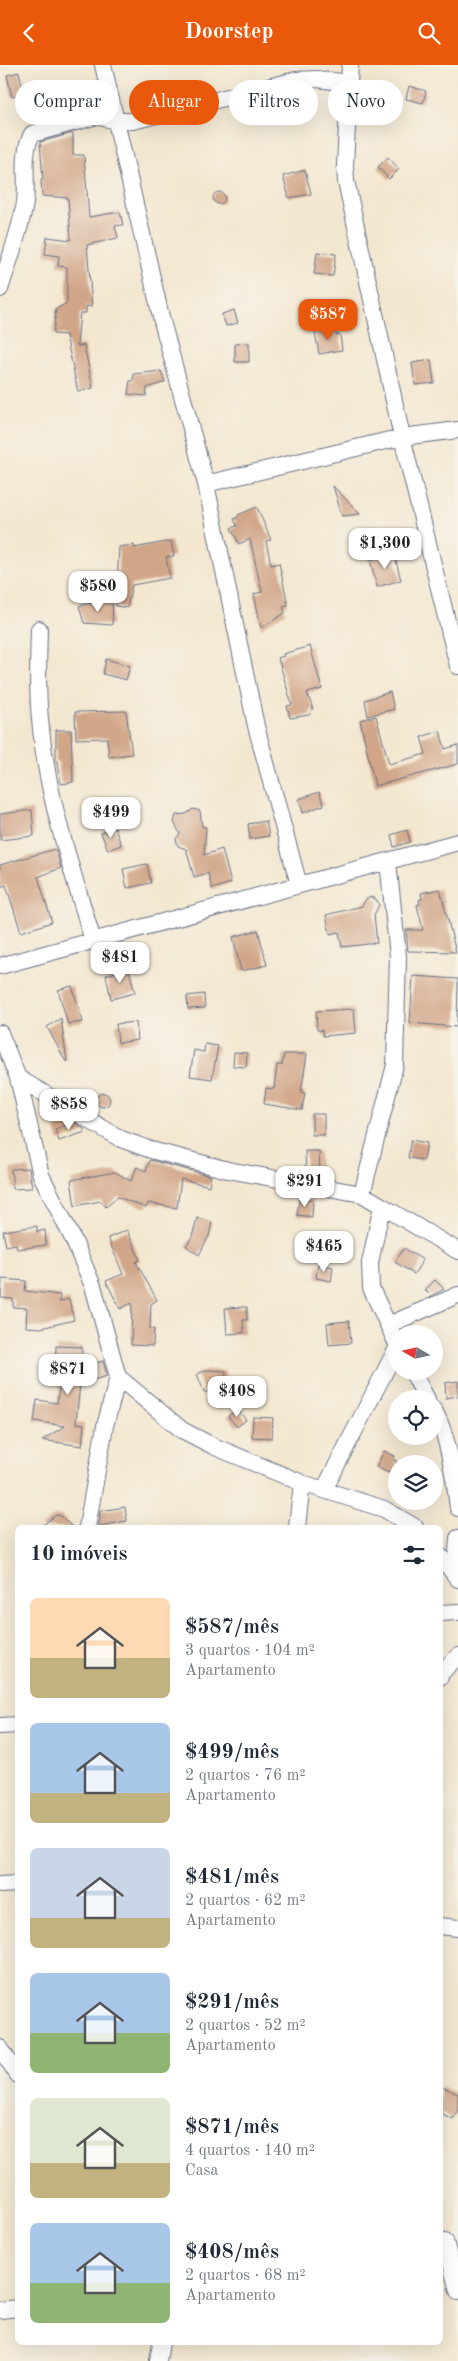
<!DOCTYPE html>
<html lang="pt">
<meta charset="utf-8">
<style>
:root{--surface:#fff;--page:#f2f2f3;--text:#1f2937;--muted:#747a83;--accent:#ea580c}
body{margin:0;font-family:"Old Standard TT",serif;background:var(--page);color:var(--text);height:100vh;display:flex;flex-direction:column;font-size:19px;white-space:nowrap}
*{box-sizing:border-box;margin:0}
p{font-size:16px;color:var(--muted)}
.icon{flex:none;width:28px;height:28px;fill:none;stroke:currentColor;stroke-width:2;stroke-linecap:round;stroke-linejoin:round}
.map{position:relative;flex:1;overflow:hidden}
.side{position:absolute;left:15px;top:1460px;width:428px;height:820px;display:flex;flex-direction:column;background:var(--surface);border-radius:8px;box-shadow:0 5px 20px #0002}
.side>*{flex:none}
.guide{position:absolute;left:15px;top:15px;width:429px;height:45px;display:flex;gap:10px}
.needle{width:32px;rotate:279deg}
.tools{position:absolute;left:388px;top:1260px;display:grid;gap:10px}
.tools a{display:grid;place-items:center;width:55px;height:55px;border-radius:50%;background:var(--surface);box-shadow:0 5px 20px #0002;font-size:25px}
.price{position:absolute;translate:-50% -42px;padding:0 11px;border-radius:10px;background:#fff;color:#222;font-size:16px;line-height:32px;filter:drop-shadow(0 1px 2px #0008)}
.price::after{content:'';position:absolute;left:50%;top:30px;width:15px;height:11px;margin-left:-8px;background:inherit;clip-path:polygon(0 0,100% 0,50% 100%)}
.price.selected{background:var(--accent);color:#fff}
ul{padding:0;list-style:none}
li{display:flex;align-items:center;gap:15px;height:125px;padding:0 15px}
li span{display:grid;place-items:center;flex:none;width:140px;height:100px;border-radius:8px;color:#555}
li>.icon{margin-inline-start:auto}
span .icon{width:60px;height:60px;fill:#fffc;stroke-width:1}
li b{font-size:21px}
h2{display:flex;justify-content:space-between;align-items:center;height:60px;padding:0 15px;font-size:21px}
.tag{padding:0 18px;border-radius:22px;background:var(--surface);box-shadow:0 5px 20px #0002;font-size:18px;line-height:45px}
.tag.selected{background:var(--accent);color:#fff}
header{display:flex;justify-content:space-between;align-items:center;height:65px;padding:0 15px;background:var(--accent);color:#fff;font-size:22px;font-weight:800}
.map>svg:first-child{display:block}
</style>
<header><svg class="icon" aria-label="back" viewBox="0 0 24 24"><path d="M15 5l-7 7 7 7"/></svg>Doorstep<svg class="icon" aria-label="search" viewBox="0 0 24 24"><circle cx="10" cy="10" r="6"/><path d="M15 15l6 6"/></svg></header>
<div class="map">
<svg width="458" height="2296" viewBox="0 0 458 2296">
<rect width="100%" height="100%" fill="#f7f3e8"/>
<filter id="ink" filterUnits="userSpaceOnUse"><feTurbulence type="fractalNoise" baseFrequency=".02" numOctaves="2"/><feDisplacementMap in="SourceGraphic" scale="10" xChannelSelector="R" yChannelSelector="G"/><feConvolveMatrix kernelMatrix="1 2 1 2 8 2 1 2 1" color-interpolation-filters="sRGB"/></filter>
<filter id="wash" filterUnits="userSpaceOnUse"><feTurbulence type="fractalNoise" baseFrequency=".0096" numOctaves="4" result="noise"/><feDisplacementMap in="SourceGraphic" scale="20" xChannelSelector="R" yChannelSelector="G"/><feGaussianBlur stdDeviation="1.12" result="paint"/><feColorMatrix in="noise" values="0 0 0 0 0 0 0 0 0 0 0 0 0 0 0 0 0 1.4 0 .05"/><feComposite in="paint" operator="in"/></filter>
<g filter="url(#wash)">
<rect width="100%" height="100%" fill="#f3e7d0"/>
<g id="blocks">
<!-- building -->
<path fill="#d1a688" d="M19 7 24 29 12 32 7 10Z
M409 21 426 26 423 38 406 34Z
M73 68V90H84L89 152 120 147 123 160 115 161 118 173 87 180 92 242 86 241V248H80L77 281 84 280 93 323 78 327 66 270 53 269 56 244 67 238V202L58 201 59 191 45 189 47 172 71 175 68 133 42 131 41 115H43L40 77Z
M388 92 399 104 389 114 378 102Z
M305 105 311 129 289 133 283 111Z
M213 133a6 6 0 1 1 12 0a6 6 0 1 1-12 0Z
M317 187 336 189 333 211 314 209Z
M234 245 238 258 226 261 222 249Z
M335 263 336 270 340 269 342 285 319 289 315 267Z
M249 278V297H235V279Z
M431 295 434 318 415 320 412 298Z
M161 306 165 317 147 323 146 331 128 329 130 316H133L134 309Z
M333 421 360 449 342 451Z
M257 442 271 475 266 476 271 500 279 498 288 540 283 541 285 548 261 563 254 529 262 527 250 474 239 479 231 463 237 461 234 454 238 452V450Z
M171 476 174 491 166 492 170 513 132 520 127 543 116 541 119 482 134 480V483Z
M394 489 401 515 377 522 370 495Z
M113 534 112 560 84 558 79 541 104 535Z
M310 581 322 624 307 628 313 644 309 650 290 653 287 641 292 640 278 593 284 591 283 589Z
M106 594 130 601 126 615 103 609Z
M390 627 394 644 368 651 365 635Z
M126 646 132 689 109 692 107 673 76 674 75 647Z
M376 651 389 699 426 689 421 672 440 666 445 684 458 680V699L375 721 360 655Z
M56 665H71L73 717 61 719 58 697H56Z
M319 727 324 740 303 748 299 734Z
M193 744 200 746 202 762H206L204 790 222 784 231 818 212 824 208 808 194 812 186 784 178 781 177 778 176 774 180 769 174 757 176 750 186 749Z
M32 745 34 771 0 775V749Z
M266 756 269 771 250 774 248 759Z
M115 763 121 780 108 785 101 768Z
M407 765 410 777 394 782 391 770Z
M55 784 61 803 38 812 52 857 21 867 6 820 0 822V800Z
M147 799 151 818 127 823 123 804Z
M440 824 456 887 408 886 406 865H423L417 840 420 839 419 835 422 834 421 828Z
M371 832 377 835 379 840 374 850 377 878 342 882 339 867 330 869 326 850 362 841 366 834Z
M258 865 267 900 241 906 233 872Z
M129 904 135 928 111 934 106 910Z
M413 911 458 914 457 962 410 958Z
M72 921 83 957 68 959 58 925Z
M204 929 205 943 188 944 187 931Z
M354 944 356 968 323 971 322 965H317L316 946Z
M61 953 67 997H66L47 962Z
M136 957 138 975 118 978 116 959Z
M205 979 218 981 212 1014 190 1011 194 985 204 987Z
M234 987 247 988 246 1002 233 1001Z
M284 989H307L301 1028H305L302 1045 264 1039 266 1023 274 1024 277 1000H282Z
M96 1035a7 7 0 1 1 14 0a7 7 0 1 1-14 0Z
M312 1049H324V1070H312Z
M74 1057 83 1063 85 1067 59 1076 55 1064Z
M411 1075 427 1078 424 1095 408 1093Z
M305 1086H319L320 1106H306Z
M150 1095 211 1111 209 1121 181 1114 177 1143 148 1138 146 1143 118 1132 106 1142 101 1136 75 1141 71 1115 115 1107 131 1116 137 1102 146 1106Z
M29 1103 32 1123 13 1124 11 1104Z
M299 1134 313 1135 312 1152 297 1150Z
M197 1153 212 1157 209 1171 199 1190 186 1181 192 1172Z
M37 1161V1167L45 1165 46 1180 17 1184 16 1179 6 1181 3 1166Z
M127 1165 140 1195 136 1197 157 1235 151 1239 150 1264H154L153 1281 131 1280 132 1238 120 1244 106 1216 123 1209 108 1173Z
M404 1183 423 1195 414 1209 395 1197Z
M318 1199 333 1202 331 1216 316 1213Z
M2 1214 26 1216 25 1226 60 1230 59 1237 69 1234 74 1255 41 1263 26 1262 27 1243 13 1242V1234L1 1233Z
M435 1215 444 1224 431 1231 425 1225Z
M247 1242V1255H243L244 1268 227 1269 225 1243Z
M349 1256 351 1278 329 1280 327 1258Z
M56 1281 82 1282V1302L103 1296 107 1311 80 1319 76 1358 84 1359 82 1381 42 1375 65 1361 34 1356 37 1335 57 1338 62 1304H55Z
M207 1305 226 1306 225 1327H204L197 1309Z
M458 1316V1331L446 1333 445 1318Z
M237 1344 246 1355 237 1362 228 1351Z
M253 1352 273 1353 272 1373 252 1372Z
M384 1386 395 1391 393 1395H396V1411L376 1402Z
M125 1442 127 1456 99 1461 100 1446Z
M56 1450 61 1451 72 1462H40Z
M440 2021 458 2029V2044L453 2054 440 2048Z"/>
</g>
</g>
<g filter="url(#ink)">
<use href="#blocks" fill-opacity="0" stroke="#676f86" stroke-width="1"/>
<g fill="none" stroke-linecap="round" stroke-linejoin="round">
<!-- minor casing -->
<g stroke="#676f86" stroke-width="18">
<path id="minor" d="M103 0 162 256 206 419 256 661 299 820
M350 0 345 101 346 116 402 372 458 601
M0 224C9 196 20 166 25 138 28 115 21 89 32 69L97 51 116 56H133L296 15 317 14 349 18
M206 419 402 372 458 365
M39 564C38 598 37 631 41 664 48 736 73 807 93 876
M388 797 398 891 395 1000 362 1129 382 1141 370 1198 371 1223 396 1277
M0 901 458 777
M0 968 18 1013 41 1110 74 1176 93 1221 118 1312 182 1365 213 1381 302 1418 384 1444 415 1462
M18 1013 121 1074 151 1085 228 1105 362 1129
M382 1141 458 1186
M388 1260 458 1230
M412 1306 427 1334
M434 1345C449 1373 454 1411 458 1443
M324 1425 396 1285
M87 1462 105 1361 118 1312
M297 1462 302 1418
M440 1491 458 1514
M455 1510 458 1473
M440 1548 458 1547
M440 1612 441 1608 458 1591
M0 1661 18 1660
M0 1820 18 1819
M440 1861 458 1863
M0 1983 18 2010
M445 2176 458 2226
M0 2245 18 2243
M158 2296 161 2278"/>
</g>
<!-- minor -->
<use href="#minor" stroke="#fff" stroke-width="16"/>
</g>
</g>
</svg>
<div class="tools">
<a><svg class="needle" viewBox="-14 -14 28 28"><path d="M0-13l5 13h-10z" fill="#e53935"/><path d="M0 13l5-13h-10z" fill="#747a83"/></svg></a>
<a><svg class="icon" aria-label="locate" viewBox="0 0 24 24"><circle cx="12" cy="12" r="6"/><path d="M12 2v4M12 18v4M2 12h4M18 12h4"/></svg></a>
<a><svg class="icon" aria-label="layers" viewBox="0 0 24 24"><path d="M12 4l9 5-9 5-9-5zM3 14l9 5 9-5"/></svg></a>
</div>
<b class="price selected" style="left:328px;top:276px">$587</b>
<b class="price" style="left:385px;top:505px">$1,300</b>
<b class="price" style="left:98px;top:548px">$580</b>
<b class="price" style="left:111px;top:774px">$499</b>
<b class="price" style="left:120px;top:919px">$481</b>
<b class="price" style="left:69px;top:1066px">$858</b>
<b class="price" style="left:305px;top:1143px">$291</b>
<b class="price" style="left:324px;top:1208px">$465</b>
<b class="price" style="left:68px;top:1331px">$871</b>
<b class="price" style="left:237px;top:1353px">$408</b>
<div class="guide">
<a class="tag">Comprar</a>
<a class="tag selected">Alugar</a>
<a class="tag">Filtros</a>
<a class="tag">Novo</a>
</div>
<section class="side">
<h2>10 imóveis<svg class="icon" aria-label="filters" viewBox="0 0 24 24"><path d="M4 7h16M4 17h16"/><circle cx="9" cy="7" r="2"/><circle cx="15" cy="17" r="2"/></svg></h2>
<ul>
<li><span style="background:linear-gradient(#ffd9b3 60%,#c2b280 0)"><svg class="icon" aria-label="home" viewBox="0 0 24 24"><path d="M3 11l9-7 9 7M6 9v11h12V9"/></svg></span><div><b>$587/mês</b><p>3 quartos · 104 m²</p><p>Apartamento</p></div></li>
<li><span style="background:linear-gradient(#a9c7e8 70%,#c2b280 0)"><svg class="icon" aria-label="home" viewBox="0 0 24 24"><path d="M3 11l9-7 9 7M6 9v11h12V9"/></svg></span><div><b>$499/mês</b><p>2 quartos · 76 m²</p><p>Apartamento</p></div></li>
<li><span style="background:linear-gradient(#c9d6e8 70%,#c2b280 0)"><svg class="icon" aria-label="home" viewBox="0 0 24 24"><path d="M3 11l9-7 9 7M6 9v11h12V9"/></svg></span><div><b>$481/mês</b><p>2 quartos · 62 m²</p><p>Apartamento</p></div></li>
<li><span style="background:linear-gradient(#a9c7e8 60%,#8fb573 0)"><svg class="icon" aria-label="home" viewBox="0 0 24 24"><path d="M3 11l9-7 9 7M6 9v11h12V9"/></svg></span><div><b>$291/mês</b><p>2 quartos · 52 m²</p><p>Apartamento</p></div></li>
<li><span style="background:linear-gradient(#dfe7d0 65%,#c2b280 0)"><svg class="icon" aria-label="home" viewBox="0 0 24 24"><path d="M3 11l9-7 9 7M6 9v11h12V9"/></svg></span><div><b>$871/mês</b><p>4 quartos · 140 m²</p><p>Casa</p></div></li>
<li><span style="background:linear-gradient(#a9c7e8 60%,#8fb573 0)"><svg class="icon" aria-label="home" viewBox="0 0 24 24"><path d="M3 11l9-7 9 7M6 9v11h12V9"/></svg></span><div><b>$408/mês</b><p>2 quartos · 68 m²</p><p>Apartamento</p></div></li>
</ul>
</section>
</div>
